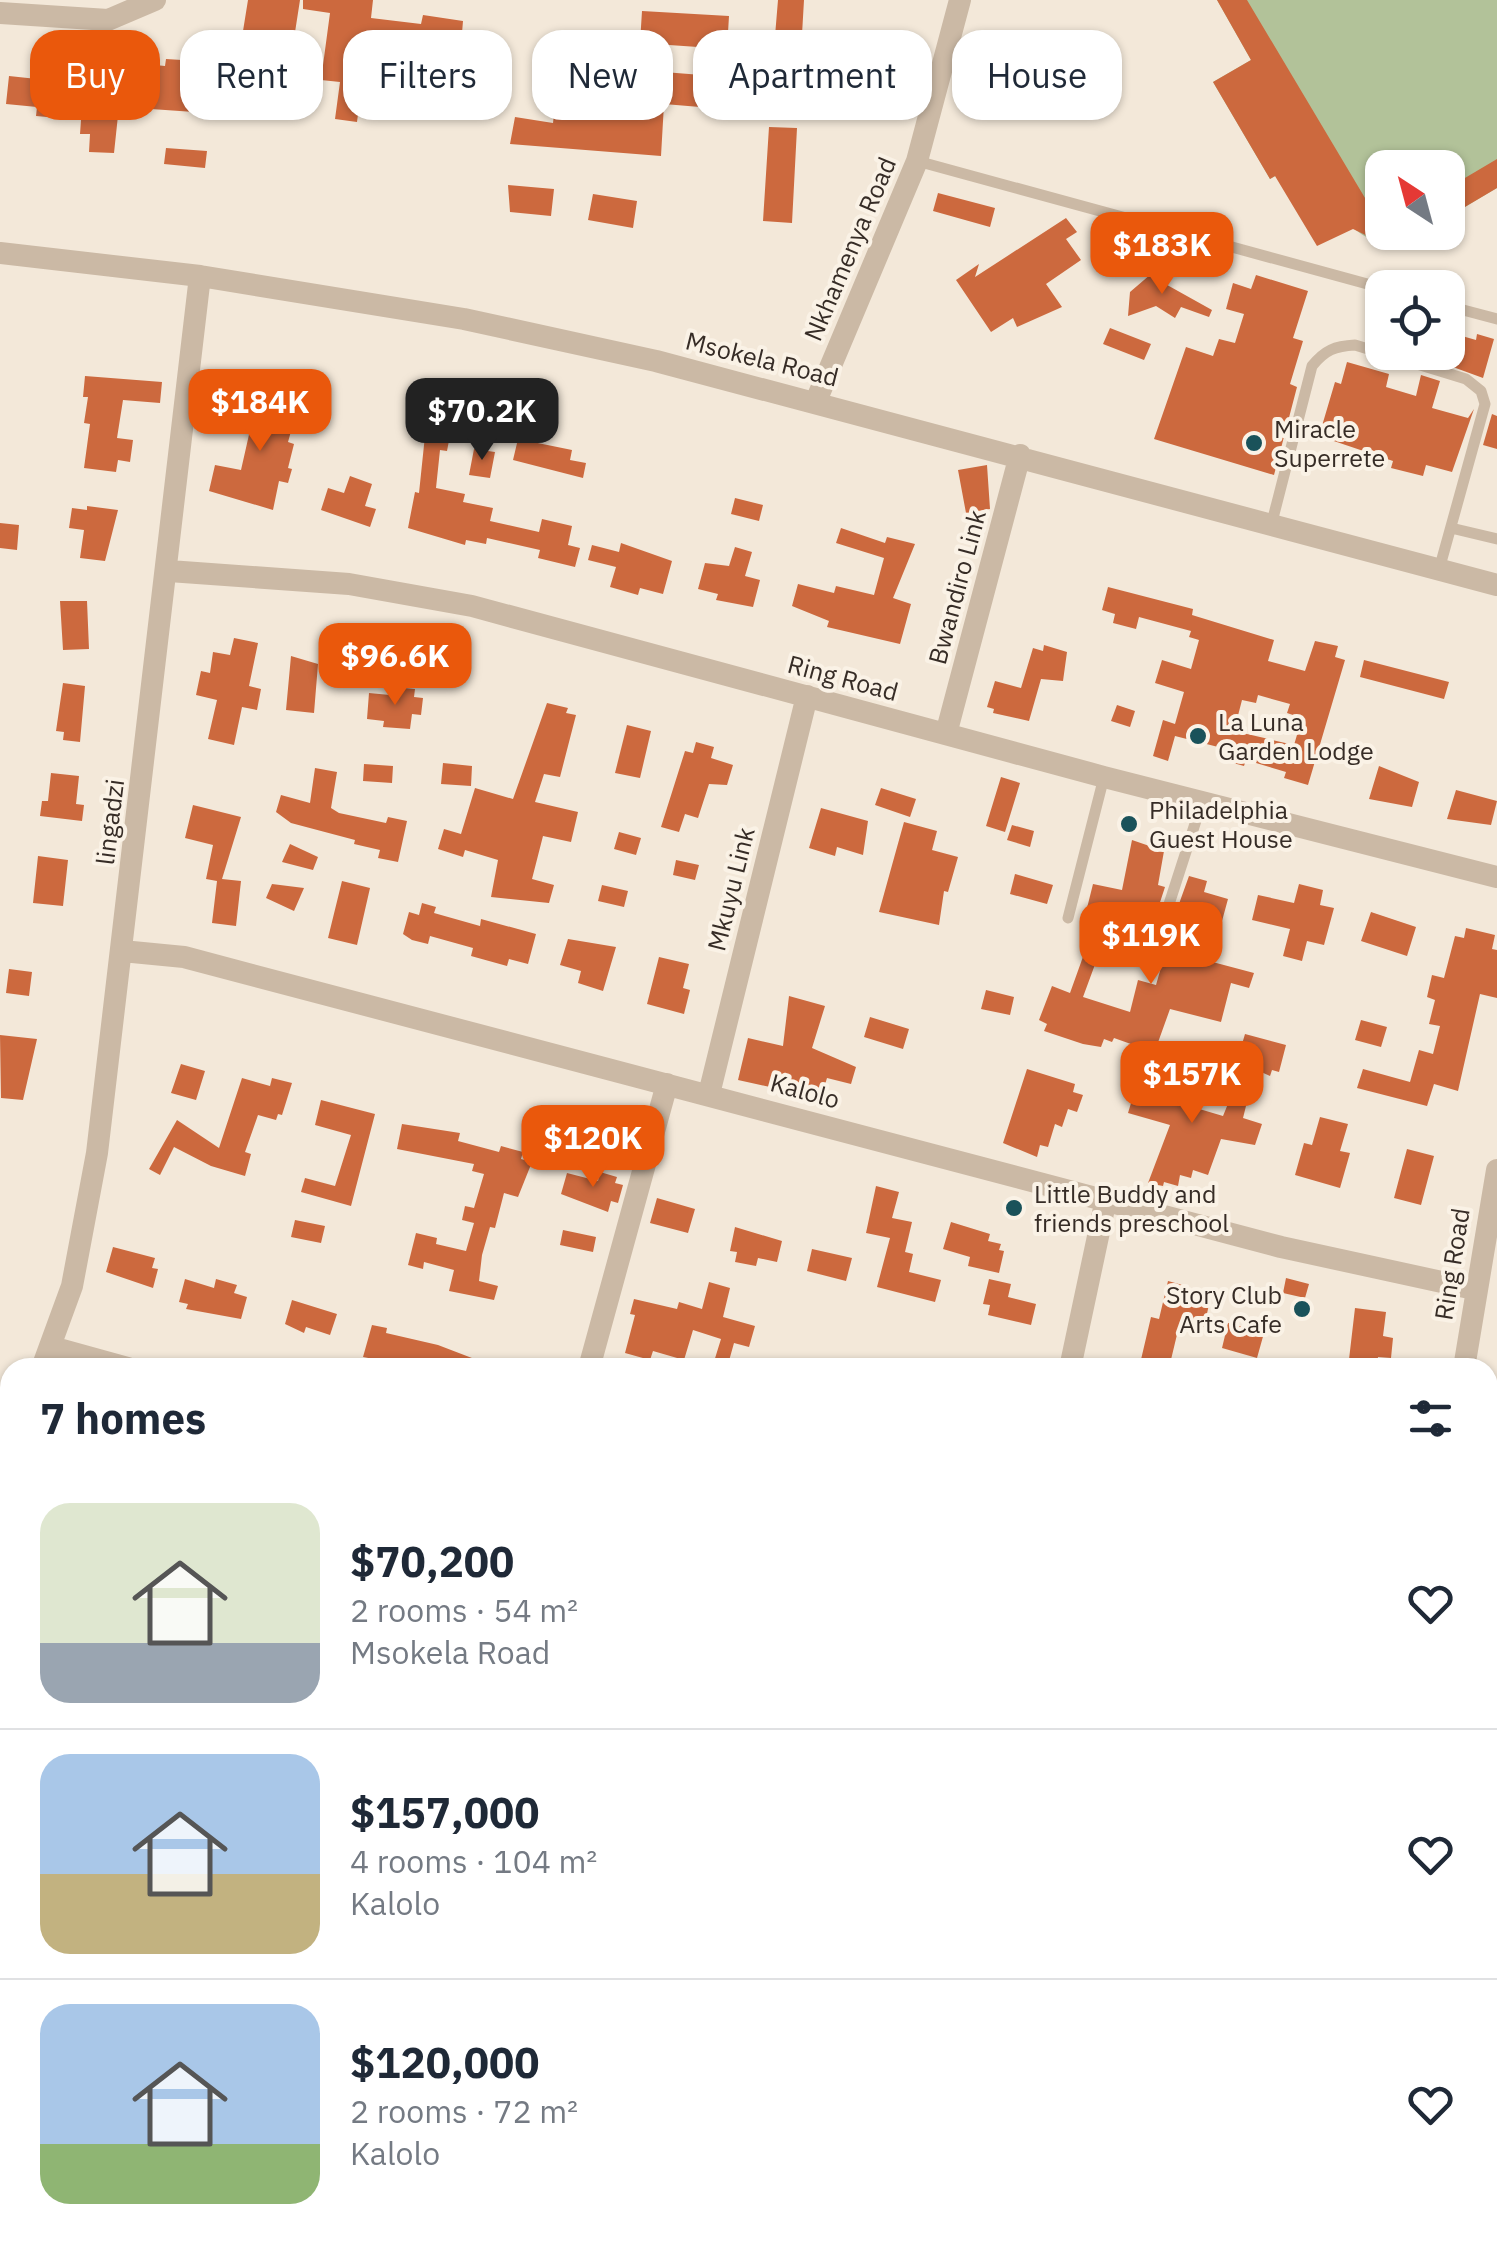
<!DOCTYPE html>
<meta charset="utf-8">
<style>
:root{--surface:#fff;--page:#f6f6f7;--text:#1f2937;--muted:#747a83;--line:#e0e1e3;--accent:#ea580c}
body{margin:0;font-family:"IBM Plex Sans",sans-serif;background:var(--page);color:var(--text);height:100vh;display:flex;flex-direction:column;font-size:38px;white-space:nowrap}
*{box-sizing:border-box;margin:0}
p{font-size:32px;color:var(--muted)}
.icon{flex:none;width:55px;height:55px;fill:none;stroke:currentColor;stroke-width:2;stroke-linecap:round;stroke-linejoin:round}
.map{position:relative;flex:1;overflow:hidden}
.side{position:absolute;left:0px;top:1358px;width:1498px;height:892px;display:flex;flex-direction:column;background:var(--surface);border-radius:30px 30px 0 0;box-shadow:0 2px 8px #0004}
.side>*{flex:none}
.guide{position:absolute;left:30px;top:30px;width:1438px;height:90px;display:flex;gap:20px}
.needle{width:65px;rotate:324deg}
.fabs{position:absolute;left:1365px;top:150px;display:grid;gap:20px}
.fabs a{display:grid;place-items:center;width:100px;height:100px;border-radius:20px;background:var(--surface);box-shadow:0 2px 8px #0004;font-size:50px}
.price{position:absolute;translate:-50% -85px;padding:0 22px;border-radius:20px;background:var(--accent);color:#fff;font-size:32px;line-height:65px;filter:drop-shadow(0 2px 5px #0008)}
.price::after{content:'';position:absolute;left:50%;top:60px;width:30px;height:22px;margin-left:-15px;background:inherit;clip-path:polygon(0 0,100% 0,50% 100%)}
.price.on{background:#222;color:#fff}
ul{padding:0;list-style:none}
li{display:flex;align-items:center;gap:30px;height:250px;padding:0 40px}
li+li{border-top:2px solid var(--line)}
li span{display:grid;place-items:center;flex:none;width:280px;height:200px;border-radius:30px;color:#555}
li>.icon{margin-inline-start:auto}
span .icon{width:120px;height:120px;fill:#fffc;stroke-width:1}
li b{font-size:42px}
h2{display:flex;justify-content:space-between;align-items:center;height:120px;padding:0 40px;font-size:42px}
.chip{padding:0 35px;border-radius:30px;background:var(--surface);box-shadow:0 2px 8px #0004;font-size:35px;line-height:90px}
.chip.on{background:var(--accent);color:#fff}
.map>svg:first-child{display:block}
</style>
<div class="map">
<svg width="1497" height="2248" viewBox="0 0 1497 2248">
<rect width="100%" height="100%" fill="#f3e8d9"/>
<!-- green -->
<path fill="#b2c299" d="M1217 0H1497V188L1448 217V168H1382V232L1421 233C1356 265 1335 204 1308 158L1270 179 1213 82 1251 60Z"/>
<!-- building -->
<path fill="#cc693e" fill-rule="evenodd" d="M248 0H300L291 58H256L257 49 250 48 252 35 243 31Z
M303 0H373L371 18 421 24 423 15 463 21 462 33 504 40 499 69 366 53 357 122 335 119 340 82 321 80 330 13 303 9Z
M778 0H804L799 86 771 84Z
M1217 0H1247L1368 203 1382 214V243L1353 229 1317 246 1275 176 1270 179 1213 82 1251 60Z
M642 11 729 16 727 49 640 43Z
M183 53 198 54V65L227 68 225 89 196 86 194 112 151 109 155 65 165 66 166 59 182 60Z
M83 63 117 65 116 78H122L114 153 89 152 90 134H80L81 120 36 116 37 107 6 104 9 76 37 79V70L83 74Z
M559 68 650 78 651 71 727 77 724 109 664 104 661 156 510 144 515 117 553 123Z
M845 71 866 73 862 110 841 107Z
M769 127 797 128 792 223 763 221Z
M166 148 207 151 205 168 164 164Z
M1497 159V188L1448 217V188Z
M508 185 554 189 551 216 510 212Z
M938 193 995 208 990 227 933 211Z
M593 194 637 201 633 228 588 220Z
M1066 218 1077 232 1066 239 1081 260 1046 284 1062 307 1017 327 1013 318 991 332 956 280 979 264 975 277Z
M1172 256 1160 281 1212 310 1209 317 1181 307 1175 318 1156 306 1128 316 1130 292Z
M1256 275 1308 291 1293 338 1303 341 1290 384 1297 387 1274 475 1154 439 1186 347 1213 356 1219 339 1235 343 1244 314 1226 309 1233 283 1251 289Z
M1110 328 1151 344 1144 360 1103 344Z
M1448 332 1476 340 1477 334 1494 339 1483 378 1412 352H1448Z
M1347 362 1389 374 1386 387 1416 396 1421 375 1440 381 1432 408 1468 418 1474 409 1452 472 1426 465 1423 476 1391 468 1393 461 1319 436 1335 382 1341 384Z
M85 376 162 382 160 403 123 400 117 438 133 440 130 462 118 460 116 472 84 468 90 424 84 423 88 397H83Z
M235 395 298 406 288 442 294 444 288 468 292 469 288 483 279 481 273 510 209 491 215 465 241 470 253 417 231 410Z
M1492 414 1497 416V449L1483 445Z
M426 426 451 430 447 451 440 450 436 488 465 494 463 502 493 508 490 521 539 532 542 519 572 526 568 545 580 548 575 567 538 558 540 550 487 538 486 544 466 540 465 545 408 528 415 492 419 493Z
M518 439 572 450 570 460 586 463 583 478 513 460Z
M474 449 495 452 490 478 469 475Z
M987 465 990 509 966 513 958 470Z
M350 476 372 484 365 506 376 509 370 527 321 510 328 488 344 493Z
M735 498 763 505 759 521 731 514Z
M87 506 118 510 105 561 80 558 84 530 69 528 72 508 87 510Z
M0 523 19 525 17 550 0 548Z
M841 528 885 543 887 537 915 544 893 598 911 604 900 644 827 627 829 621 792 606 798 584 834 593 836 586 874 595 884 558 836 543Z
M621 543 672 561 663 594 640 588 638 595 610 587 616 567 588 560 592 545 619 552Z
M735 547 752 552 745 576 760 580 753 607 716 600 718 594 698 589 705 563 729 566Z
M1108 587 1193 609 1192 615 1274 640 1268 661 1305 671 1315 641 1338 646 1335 657 1345 660 1308 785 1284 778 1286 772 1246 760 1244 766 1226 761V749L1175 736 1168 761 1153 756 1163 720 1175 724 1184 692 1155 683 1162 660 1191 669 1199 640 1189 637 1191 631 1139 617 1136 629 1113 623 1115 614 1102 610ZM1258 695 1290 704 1287 713 1302 718 1294 745 1234 731 1242 700 1256 703Z
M60 601H87L89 649 63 650Z
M234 638 258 643 249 686 261 689 257 710 242 707 234 745 208 739 217 700 196 695 201 671 210 673 213 652 230 655Z
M1044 645 1067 652 1063 681 1041 679 1029 721 993 713 994 709 987 707 995 681 1021 688 1033 648 1043 651Z
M291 656 318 664 314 713 286 710Z
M1364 660 1449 682 1444 699 1360 677Z
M63 683 85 686 80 742 63 740 64 732 56 731Z
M391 687 415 689 414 697 423 698 421 715 412 714 410 729 383 727 384 721 367 719 369 693 390 695Z
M547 703 568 708 566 713 576 715 560 777 544 774 535 802 578 812 571 842 543 836 532 879 554 885 549 903 491 897 498 860 465 850 463 857 438 849 444 829 461 834 475 788 513 799Z
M1117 705 1135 711 1130 727 1111 721Z
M627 725 651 731 640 778 615 773Z
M696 742 714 747 711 758 733 765 727 785 709 784 698 818 685 814 679 832 661 827 685 751 693 753Z
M443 763 472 766 471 786 441 784Z
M364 764 393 766 392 783 363 781Z
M1379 766 1419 782 1412 807 1369 799Z
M315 768 337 772 331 808 339 813 386 823 388 817 407 821 398 862 378 858 380 850 354 844 355 840 291 823 276 812 281 795 310 803Z
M51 773 79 776 76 804 84 805 82 821 40 816 42 801H48Z
M1001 777 1020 783 1005 832 986 826Z
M881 788 916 799 910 817 875 805Z
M1456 790 1497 801 1491 825 1447 819Z
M193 805 241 817 222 879 241 881 236 926 212 923 217 881 206 879 213 845 185 838Z
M821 808 868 821 863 855 837 847 835 856 809 848Z
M904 822 937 831 932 850 958 857 948 892 944 891 939 925 879 912Z
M1012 825 1034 831 1030 847 1007 840Z
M619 832 641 838 636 855 614 849Z
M1132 840 1164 851 1158 885 1165 887 1148 939 1124 934 1125 928 1107 924 1108 917 1086 912 1093 884 1122 890Z
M290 844 318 857 313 870 282 862Z
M38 856 68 860 63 906 33 903Z
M676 860 699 865 695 880 673 875Z
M1015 874 1053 885 1047 904 1010 894Z
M1189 876 1207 881 1204 892 1228 899 1222 921 1202 915 1190 956 1254 973 1249 988 1231 983 1221 1022 1170 1009 1156 1048 1146 1044 1145 1049 1114 1038 1112 1042 1104 1039 1101 1047 1083 1044 1044 1031 1047 1024 1039 1020 1052 986 1070 993 1084 954 1097 959 1083 997 1130 1012 1138 980 1156 985 1168 943 1177 945 1185 917 1175 915Z
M342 881 370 888 357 945 328 938Z
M272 884 304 888 294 911 266 898Z
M1299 884 1323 890 1320 905 1334 908 1324 945 1307 941 1302 961 1283 956 1290 929 1252 920 1258 895 1294 903Z
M602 885 628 891 624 907 598 901Z
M422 903 436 907 434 913 480 926 481 919 536 934 528 964 509 959 507 966 471 956 473 948 430 936 428 944 412 940 403 934 409 912 419 915Z
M1371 912 1416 927 1407 956 1361 941Z
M1466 928 1495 935 1492 949 1497 950V998L1480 994 1458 1091 1434 1084 1427 1106 1357 1088 1363 1069 1410 1082 1419 1050 1433 1054 1440 1026 1429 1024 1435 1000 1427 997 1432 975 1444 978 1455 936 1464 938Z
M568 939 616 947 603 991 578 983 581 971 560 965Z
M659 957 689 964 683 988 690 990 684 1014 647 1004Z
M9 969 32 972 29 996 6 993Z
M986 990 1014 997 1010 1015 981 1009Z
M789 996 825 1006 812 1048 856 1067 851 1084 827 1078 821 1098 738 1080 748 1038 783 1046Z
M870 1017 909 1029 903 1049 864 1037Z
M1361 1020 1387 1027 1381 1047 1355 1040Z
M1245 1034 1286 1045 1279 1072 1272 1070 1270 1076 1237 1061Z
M0 1035 37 1039 23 1100 1 1098Z
M1185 1059 1209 1066 1196 1108 1223 1116 1232 1094 1248 1098 1243 1118 1262 1124 1255 1145 1221 1139 1208 1175 1193 1170 1191 1178 1180 1175 1178 1186 1164 1182 1163 1186 1148 1183 1170 1125 1128 1113 1135 1090 1171 1100Z
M181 1064 205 1071 196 1100 171 1093Z
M1027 1069 1075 1084 1073 1092 1083 1095 1077 1112 1068 1109 1062 1127 1055 1124 1048 1147 1040 1145 1037 1157 1003 1143Z
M242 1078 270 1086 272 1078 292 1083 282 1115 278 1114 276 1120 258 1115 245 1152 251 1154 245 1176 211 1166 174 1147 160 1175 149 1169 177 1120 219 1148Z
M321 1100 375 1114 351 1206 301 1192 305 1178 335 1186 351 1135 315 1125Z
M1320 1117 1348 1124 1340 1151 1350 1153 1340 1188 1295 1175 1304 1143 1312 1145Z
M402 1124 460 1133 458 1141 499 1152 501 1146 523 1152 521 1159 532 1162 518 1197 504 1193 495 1228 490 1227 482 1255 479 1281 498 1286 494 1300 449 1291 454 1270 424 1262 423 1269 408 1265 416 1233 437 1238 436 1244 466 1251 474 1223 462 1220 465 1206 474 1208 484 1174 472 1171 474 1164 397 1149Z
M1407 1149 1434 1156 1421 1205 1394 1198Z
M600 1172 617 1177 615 1183 623 1185 618 1203 611 1201 608 1212 561 1194 567 1173 598 1181Z
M876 1186 899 1192 892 1218 912 1222 905 1252 913 1254 909 1272 941 1280 935 1302 877 1287 890 1238 866 1233Z
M657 1198 695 1209 688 1233 650 1223Z
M295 1220 325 1226 321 1243 291 1237Z
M951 1222 990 1234 988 1241 1001 1244 999 1250 1004 1251 999 1273 968 1266 970 1257 943 1249Z
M735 1227 782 1241 777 1262 758 1258 756 1266 735 1262 737 1252 730 1251Z
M563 1230 596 1237 593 1252 560 1245Z
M113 1247 155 1258 152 1268 158 1269 153 1288 106 1272Z
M812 1249 852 1258 846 1281 807 1271Z
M1286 1278 1309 1284 1305 1298 1283 1293Z
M185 1279 214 1288 216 1279 237 1285 234 1293 247 1297 241 1319 186 1309 188 1304 179 1302Z
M989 1279 1011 1284 1008 1297 1036 1304 1031 1325 988 1315 990 1305 983 1304Z
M1168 1281 1186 1286 1184 1294 1210 1300 1204 1327 1180 1322 1169 1368H1139L1151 1317 1159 1319Z
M709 1282 730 1288 723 1317 755 1326 749 1347 734 1343 727 1368H712L721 1339 693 1330 684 1360 653 1351 650 1360 625 1353 635 1315 630 1314 634 1299 677 1309 679 1302 702 1309Z
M292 1300 337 1314 330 1335 306 1327 304 1333 285 1324Z
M1355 1308 1386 1312 1383 1336 1393 1338 1391 1358 1378 1357 1377 1368H1348Z
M1228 1323 1264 1333 1257 1358 1222 1348Z
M372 1325 387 1328 386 1333 438 1345 498 1368H421L363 1357Z"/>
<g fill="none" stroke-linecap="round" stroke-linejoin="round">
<!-- service -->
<path stroke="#cbb9a5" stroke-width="11" d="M917 161 1382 288
M1448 306 1497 319
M1272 522 1312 366C1325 350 1335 346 1355 345L1466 379 1481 391 1485 404 1440 566
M1451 528 1497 539
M1068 918 1104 777
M1150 963 1202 802"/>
<!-- minor -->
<path stroke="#cbb9a5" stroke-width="22" d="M0 13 108 20 155 0
M0 253 200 276 464 319 656 361 1497 585
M816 401 917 161 960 0
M169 571 349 584 472 606 1104 777 1497 877
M946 734 1020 455
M122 951 184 957 1281 1247 1474 1289
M709 1094 807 696
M52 1347 128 1368
M42 1368 72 1286 97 1153 200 276
M589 1368 667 1084
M1070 1368 1106 1199
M1464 1368 1497 1170
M0 1452 10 1432
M0 1740 10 1745
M0 2152 10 2156
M287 2240 314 2248
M592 2248 593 2240
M967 2248 968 2240
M1358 2248 1359 2240"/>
</g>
<!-- markers -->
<g fill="#1a525a" stroke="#faf2e6" stroke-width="4">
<circle cx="1254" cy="443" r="10"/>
<circle cx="1198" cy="736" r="10"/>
<circle cx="1129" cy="824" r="10"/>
<circle cx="1014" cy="1208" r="10"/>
<circle cx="1302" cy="1309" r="10"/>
</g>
<g text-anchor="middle" stroke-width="8" stroke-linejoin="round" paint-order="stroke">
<!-- street labels -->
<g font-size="25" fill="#362c26" stroke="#faf2e6">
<text transform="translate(850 249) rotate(-67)" y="9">Nkhamenya Road</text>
<text transform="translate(762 359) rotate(14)" y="9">Msokela Road</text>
<text transform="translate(957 587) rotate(-75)" y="9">Bwandiro Link</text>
<text transform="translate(843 678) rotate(15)" y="9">Ring Road</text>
<text transform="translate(110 822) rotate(-83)" y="9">lingadzi</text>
<text transform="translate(731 889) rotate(-76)" y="9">Mkuyu Link</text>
<text transform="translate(805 1091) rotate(15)" y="9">Kalolo</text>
<text transform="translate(1452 1264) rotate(-81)" y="9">Ring Road</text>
</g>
<!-- poi labels -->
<g font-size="25" fill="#362c26" stroke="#faf2e6" text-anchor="start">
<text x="1274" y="438">Miracle<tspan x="1274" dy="29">Superrete</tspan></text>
<text x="1218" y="731">La Luna<tspan x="1218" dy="29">Garden Lodge</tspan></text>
<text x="1149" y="819">Philadelphia<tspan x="1149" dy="29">Guest House</tspan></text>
<text x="1034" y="1203">Little Buddy and<tspan x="1034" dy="29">friends preschool</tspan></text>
<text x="1282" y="1304" text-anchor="end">Story Club<tspan x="1282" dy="29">Arts Cafe</tspan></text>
</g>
</g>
</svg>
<div class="fabs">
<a><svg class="needle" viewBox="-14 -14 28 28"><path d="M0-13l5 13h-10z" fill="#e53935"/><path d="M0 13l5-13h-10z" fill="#747a83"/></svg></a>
<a><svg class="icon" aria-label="locate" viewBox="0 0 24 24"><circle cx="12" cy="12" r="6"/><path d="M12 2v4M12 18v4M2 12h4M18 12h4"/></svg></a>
</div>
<b class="price" style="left:1162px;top:297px">$183K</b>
<b class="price" style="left:260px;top:454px">$184K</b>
<b class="price on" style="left:482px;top:463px">$70.2K</b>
<b class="price" style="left:395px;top:708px">$96.6K</b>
<b class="price" style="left:1151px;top:987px">$119K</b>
<b class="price" style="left:1192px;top:1126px">$157K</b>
<b class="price" style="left:593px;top:1190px">$120K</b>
<div class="guide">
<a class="chip on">Buy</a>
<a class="chip">Rent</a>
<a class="chip">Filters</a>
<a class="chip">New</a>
<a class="chip">Apartment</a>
<a class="chip">House</a>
</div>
<section class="side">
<h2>7 homes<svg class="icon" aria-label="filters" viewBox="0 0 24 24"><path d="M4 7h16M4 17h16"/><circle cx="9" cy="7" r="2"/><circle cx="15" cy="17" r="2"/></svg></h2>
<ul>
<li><span style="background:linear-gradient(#dfe7d0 70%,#9aa5b1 0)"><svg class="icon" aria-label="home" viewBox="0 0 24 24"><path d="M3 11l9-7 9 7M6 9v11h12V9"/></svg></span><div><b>$70,200</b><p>2 rooms · 54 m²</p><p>Msokela Road</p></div><svg class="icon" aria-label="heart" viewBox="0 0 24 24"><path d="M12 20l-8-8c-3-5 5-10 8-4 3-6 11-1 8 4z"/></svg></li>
<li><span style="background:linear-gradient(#a9c7e8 60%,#c2b280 0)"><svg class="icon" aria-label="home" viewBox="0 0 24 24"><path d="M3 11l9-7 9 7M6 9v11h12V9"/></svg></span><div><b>$157,000</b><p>4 rooms · 104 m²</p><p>Kalolo</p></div><svg class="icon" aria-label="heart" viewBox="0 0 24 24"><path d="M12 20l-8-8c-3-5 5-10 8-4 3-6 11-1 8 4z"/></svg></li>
<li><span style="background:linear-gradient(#a9c7e8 70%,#8fb573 0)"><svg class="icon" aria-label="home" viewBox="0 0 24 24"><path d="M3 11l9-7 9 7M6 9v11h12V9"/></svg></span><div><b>$120,000</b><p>2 rooms · 72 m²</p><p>Kalolo</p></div><svg class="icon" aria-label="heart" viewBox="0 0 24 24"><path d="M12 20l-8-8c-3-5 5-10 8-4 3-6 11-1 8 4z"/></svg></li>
</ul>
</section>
</div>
